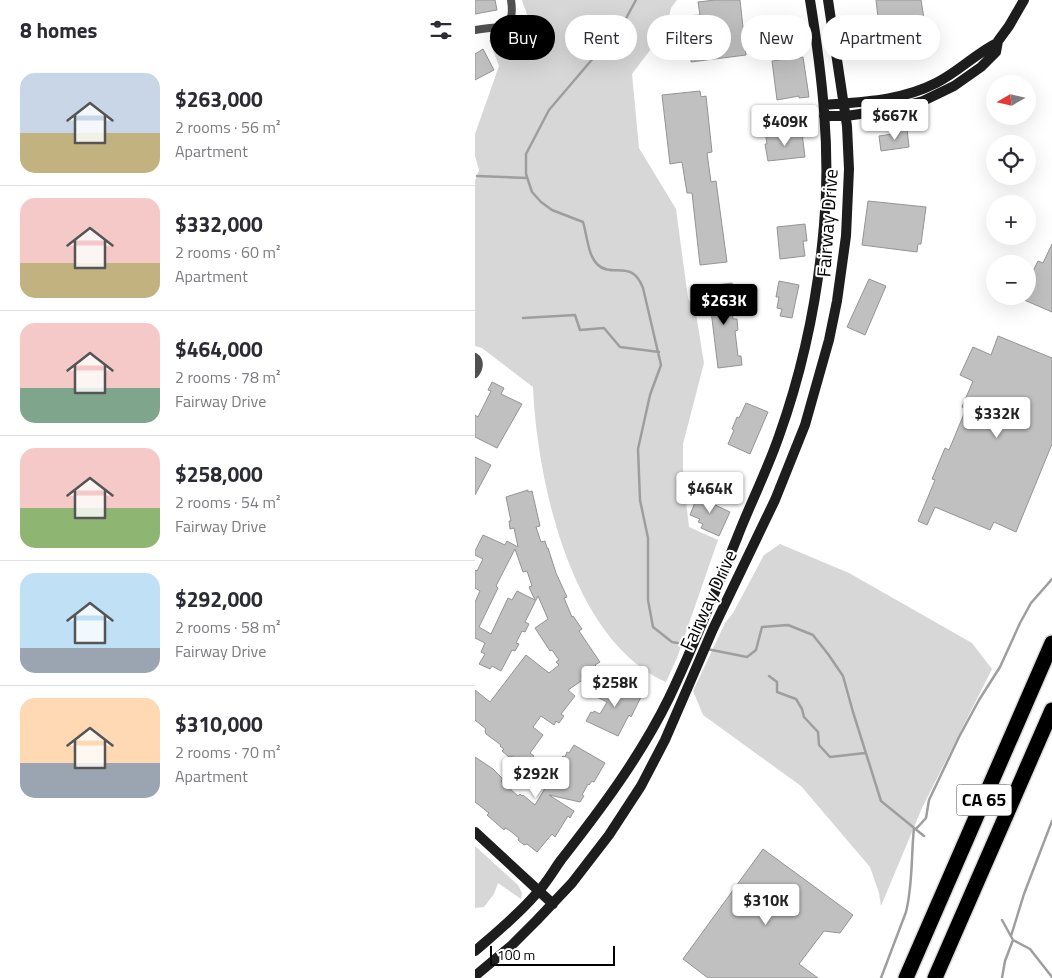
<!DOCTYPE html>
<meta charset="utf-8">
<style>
:root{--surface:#fff;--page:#f7f7f7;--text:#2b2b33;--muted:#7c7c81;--line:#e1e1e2;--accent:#000}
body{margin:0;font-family:"Titillium Web",sans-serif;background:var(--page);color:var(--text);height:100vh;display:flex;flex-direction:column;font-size:19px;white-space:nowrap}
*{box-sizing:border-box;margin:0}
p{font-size:16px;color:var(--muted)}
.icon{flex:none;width:28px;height:28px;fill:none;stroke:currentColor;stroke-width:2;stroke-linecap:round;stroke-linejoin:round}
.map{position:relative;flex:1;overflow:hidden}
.drawer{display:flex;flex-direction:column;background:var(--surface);width:475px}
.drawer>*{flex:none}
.banner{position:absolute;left:15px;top:15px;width:475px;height:45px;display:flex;gap:10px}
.needle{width:32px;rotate:261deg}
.tools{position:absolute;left:511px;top:75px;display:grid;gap:10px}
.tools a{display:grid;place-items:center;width:50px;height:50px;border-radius:50%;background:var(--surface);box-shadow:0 5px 20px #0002;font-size:25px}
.scale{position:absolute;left:15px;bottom:12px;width:125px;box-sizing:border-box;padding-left:5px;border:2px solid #000;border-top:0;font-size:14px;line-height:18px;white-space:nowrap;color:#000;-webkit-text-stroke:4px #fff;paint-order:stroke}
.price{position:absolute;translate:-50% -42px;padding:0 11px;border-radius:5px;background:#fff;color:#222;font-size:16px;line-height:32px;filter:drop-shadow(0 1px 2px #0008)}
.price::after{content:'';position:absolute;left:50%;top:30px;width:15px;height:11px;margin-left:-8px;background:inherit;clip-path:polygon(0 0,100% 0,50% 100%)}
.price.current{background:var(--accent);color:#fff}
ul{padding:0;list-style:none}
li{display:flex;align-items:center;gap:15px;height:125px;padding:0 20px}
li+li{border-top:1px solid var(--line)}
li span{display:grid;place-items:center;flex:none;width:140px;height:100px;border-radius:15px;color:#555}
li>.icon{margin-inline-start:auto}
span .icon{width:60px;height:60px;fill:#fffc;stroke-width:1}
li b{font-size:21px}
h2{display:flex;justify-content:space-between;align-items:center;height:60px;padding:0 20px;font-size:21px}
.tag{padding:0 18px;border-radius:22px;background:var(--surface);box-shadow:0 5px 20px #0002;font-size:18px;line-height:45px}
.tag.current{background:var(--accent);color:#fff}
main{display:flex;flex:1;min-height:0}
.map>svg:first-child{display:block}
</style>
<main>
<section class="drawer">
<h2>8 homes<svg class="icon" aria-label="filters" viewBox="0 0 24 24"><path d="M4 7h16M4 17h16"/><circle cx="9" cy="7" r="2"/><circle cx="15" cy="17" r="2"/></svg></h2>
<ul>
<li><span style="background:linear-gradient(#c9d6e8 60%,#c2b280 0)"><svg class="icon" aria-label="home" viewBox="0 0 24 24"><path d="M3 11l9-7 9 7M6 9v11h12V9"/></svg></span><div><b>$263,000</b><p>2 rooms · 56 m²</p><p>Apartment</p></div></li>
<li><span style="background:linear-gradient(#f6c9c9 65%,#c2b280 0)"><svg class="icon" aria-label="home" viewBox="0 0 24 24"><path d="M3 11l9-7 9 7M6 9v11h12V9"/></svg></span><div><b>$332,000</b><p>2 rooms · 60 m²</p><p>Apartment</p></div></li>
<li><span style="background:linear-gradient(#f6c9c9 65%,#7fa58c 0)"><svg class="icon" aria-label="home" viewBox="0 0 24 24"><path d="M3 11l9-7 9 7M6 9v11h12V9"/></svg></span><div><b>$464,000</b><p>2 rooms · 78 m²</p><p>Fairway Drive</p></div></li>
<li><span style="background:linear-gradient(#f6c9c9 60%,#8fb573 0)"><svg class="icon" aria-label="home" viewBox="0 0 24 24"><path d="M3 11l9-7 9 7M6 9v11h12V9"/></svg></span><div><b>$258,000</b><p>2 rooms · 54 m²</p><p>Fairway Drive</p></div></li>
<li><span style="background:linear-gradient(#bfe0f5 75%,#9aa5b1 0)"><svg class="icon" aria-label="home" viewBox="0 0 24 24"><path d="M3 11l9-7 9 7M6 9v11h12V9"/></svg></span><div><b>$292,000</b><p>2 rooms · 58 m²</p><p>Fairway Drive</p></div></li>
<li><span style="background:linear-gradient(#ffd9b3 65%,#9aa5b1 0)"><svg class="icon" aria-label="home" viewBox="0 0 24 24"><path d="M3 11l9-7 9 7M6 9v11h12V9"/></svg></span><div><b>$310,000</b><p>2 rooms · 70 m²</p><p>Apartment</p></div></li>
</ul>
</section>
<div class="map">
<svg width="577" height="978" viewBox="0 0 577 978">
<rect width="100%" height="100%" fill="#fff"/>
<!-- green -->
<path fill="#d7d7d7" d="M47 0H202L196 8 191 29 157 74 164 148 201 209 213 298 221 314 229 363 208 444V475L214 527 243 540 202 658 191 682C96 640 62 480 58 387L7 348 0 346V181L4 170 0 156V134L24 66 14 40C28 40 56 37 52 15 51 10 48 5 47 0Z
M305 544 374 573 497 643 517 669 447 808 406 906 404 893 395 867 326 786 228 715 218 691 250 623 258 613 289 555Z
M0 846 43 885 47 893 46 899 23 883 19 894 9 907 0 908Z"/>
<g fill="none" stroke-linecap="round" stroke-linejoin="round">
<!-- stream -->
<path stroke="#9e9e9e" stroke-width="2.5" d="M161 0 149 22 74 110 51 154V174L57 192 66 202 77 210 108 222C112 235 113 255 122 264 137 279 157 258 168 288L186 365 175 395 163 449 165 500 173 538V600L178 627 197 642 214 645
M2 176 52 178
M48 318 100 315 105 330 129 328 145 347 184 352
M232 649 272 657 281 650 287 627 313 625 338 635 353 654 368 676 378 712 406 801 449 836
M294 676 302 682V692L321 699 327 709 329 717 343 732 344 745 355 757 390 753
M441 829 451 818 454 800 484 737 504 700 525 667 545 623 556 603 577 579
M527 920 538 940 555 949 577 977
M536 936 549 894 577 821
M406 978 431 912C438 884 436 856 439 828
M527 978 530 961 538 940"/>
</g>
<!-- building -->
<path fill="#c0c0c0" stroke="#949494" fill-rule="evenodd" d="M0 0H20L22 10 0 14Z
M240 0H265L271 55 216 62V57H211L210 48 215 47 211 16 225 15 223 2Z
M401 0H446L451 31 429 35 430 39 403 43 399 18 403 17Z
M8 49 19 70 0 80V54Z
M328 57 334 97 324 98V96L302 100 297 61Z
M225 91 226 97 231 96 237 152 232 153 236 182 241 181 252 262 225 265 217 193H212L207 162 195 164 187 95Z
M432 129 434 147 406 151 404 136 418 134V131Z
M327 133 330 157 293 161 290 144H292L291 137Z
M393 201 451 207 446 244H443L442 252 387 245Z
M330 224 332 241H328L330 256 305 259 302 227Z
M577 244V312L540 296H552V292L555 293 561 279 555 277 563 261 568 263Z
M394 279 411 286 390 335 372 327Z
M304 281 324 285 317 318 305 316 307 309 302 308 304 297H301Z
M257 283 259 293H255L258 319H262L263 330 260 331 263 356H266L267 365 243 368 233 286Z
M523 336 577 358V444L541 532 519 522 515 530 460 507 452 525 443 521 460 480 457 479 470 448 474 450 491 409 487 407 498 381 485 375 498 347 516 355Z
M17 382 29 388 26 394 47 404 22 448 0 437V415L3 417 16 391 13 390Z
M271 403 293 412 275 454 253 444 259 430 257 429 262 417 264 418Z
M0 457 16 465 0 495Z
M53 490V492L57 491 65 526 61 527 66 542 70 541 72 548H73L81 573 92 597 89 598 97 617 98 616 107 629 104 631 125 662 120 665 121 666 106 676 109 679 93 690 100 696 86 714 89 716 84 723 81 721 79 725 66 716 58 727 68 735 55 753 59 756 52 763 50 761 47 764 38 756 34 757 27 751 29 749 25 746 26 745 11 734 10 731 11 729 0 720V690L15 702 51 655 74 673 84 665 81 662 84 660 77 650 75 651 60 628 73 619 63 596 50 622 54 624 50 632 47 631 41 643 44 644 40 651 37 650 26 671 17 666 15 669 4 664 10 654 6 652 10 643 0 638V602L5 591 0 588V570L2 571 8 559 0 555V551L8 535 30 545 32 541 43 547 39 528 35 529 34 521H36L31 497ZM40 549 48 572 52 571 57 586 54 587 60 600 42 591 37 600 33 598 16 634 4 627 23 588 21 586Z
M225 490 240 497 238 504 255 512 244 536 226 528 228 524 223 522 225 519 215 515Z
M136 680 156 692 158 688 166 693 164 696 166 697 156 717 154 715 143 736 111 721 116 712 118 713 119 711 125 714 132 702 122 697 126 691 130 690Z
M99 745 130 763 119 782 117 781 114 785 113 784 107 795 109 796 105 802 74 795 99 811 95 818 93 816 80 837 77 834 62 852 52 844 49 845 43 840 44 838 34 830 30 828 29 830 12 815 14 813 0 802V757L18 769 28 779 26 781 43 796 45 794 47 796 48 795 60 805 72 785V781L75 776 78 778 80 774 87 779 94 767 85 762 88 756 90 757 92 752 94 753Z
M288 849 378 915 365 933 349 931 324 964 343 978H233L208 959Z"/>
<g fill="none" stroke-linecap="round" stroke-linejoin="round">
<!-- highway casing -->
<g stroke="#dbdbdb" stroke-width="18">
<path id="highway" d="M431 978 577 643
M460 978 577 710"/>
</g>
<!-- street -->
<path stroke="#505050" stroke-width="8" d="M0 30C24 25 41 33 36 0
M0 357C6 361 4 369 0 374"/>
<!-- secondary -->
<path stroke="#1d1d1d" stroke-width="10" d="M349 105C387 102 426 101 461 83 483 72 500 54 522 43
M349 116H371L420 109 448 101 479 86 506 67 521 52 523 41 534 26 549 0
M0 832 78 904
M0 951C21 933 43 915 61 894 71 884 78 871 86 860 126 809 165 757 194 698 219 646 240 592 262 538 275 504 292 471 304 436 328 369 343 296 349 225 356 150 347 74 335 0
M0 976 37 945 62 920 97 883 134 835 166 786 190 740 238 629 300 500 330 425 354 340 362 301 371 236 374 169 372 126 353 0"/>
<!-- highway -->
<use href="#highway" stroke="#000" stroke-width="15"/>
</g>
<g text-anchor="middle" stroke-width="4" stroke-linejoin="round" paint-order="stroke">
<!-- shield labels -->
<rect fill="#fff" stroke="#4c4c4c" stroke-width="1" x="481.5" y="784.5" width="55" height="31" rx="4"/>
<g font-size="18" font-weight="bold" fill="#000">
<text x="509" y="806">CA 65</text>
</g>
<!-- street labels -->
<g font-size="19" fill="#000" stroke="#fff">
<text transform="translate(352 223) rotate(-86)" y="7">Fairway Drive</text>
<text transform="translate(233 600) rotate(-65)" y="7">Fairway Drive</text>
</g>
</g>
</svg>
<div class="tools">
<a><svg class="needle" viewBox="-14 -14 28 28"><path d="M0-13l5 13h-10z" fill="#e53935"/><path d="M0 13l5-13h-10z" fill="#7c7c81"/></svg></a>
<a><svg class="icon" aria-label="locate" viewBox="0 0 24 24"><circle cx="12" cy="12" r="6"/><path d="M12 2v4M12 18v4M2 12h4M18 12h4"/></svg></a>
<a>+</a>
<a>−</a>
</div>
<div class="scale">100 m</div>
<b class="price" style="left:420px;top:141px">$667K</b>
<b class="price" style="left:310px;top:147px">$409K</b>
<b class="price current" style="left:249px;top:326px">$263K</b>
<b class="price" style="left:522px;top:439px">$332K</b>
<b class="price" style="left:235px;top:514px">$464K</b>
<b class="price" style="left:140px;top:708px">$258K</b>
<b class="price" style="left:61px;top:799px">$292K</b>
<b class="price" style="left:291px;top:926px">$310K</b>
<div class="banner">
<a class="tag current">Buy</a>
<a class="tag">Rent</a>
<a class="tag">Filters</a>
<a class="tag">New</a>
<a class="tag">Apartment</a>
</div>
</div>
</main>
